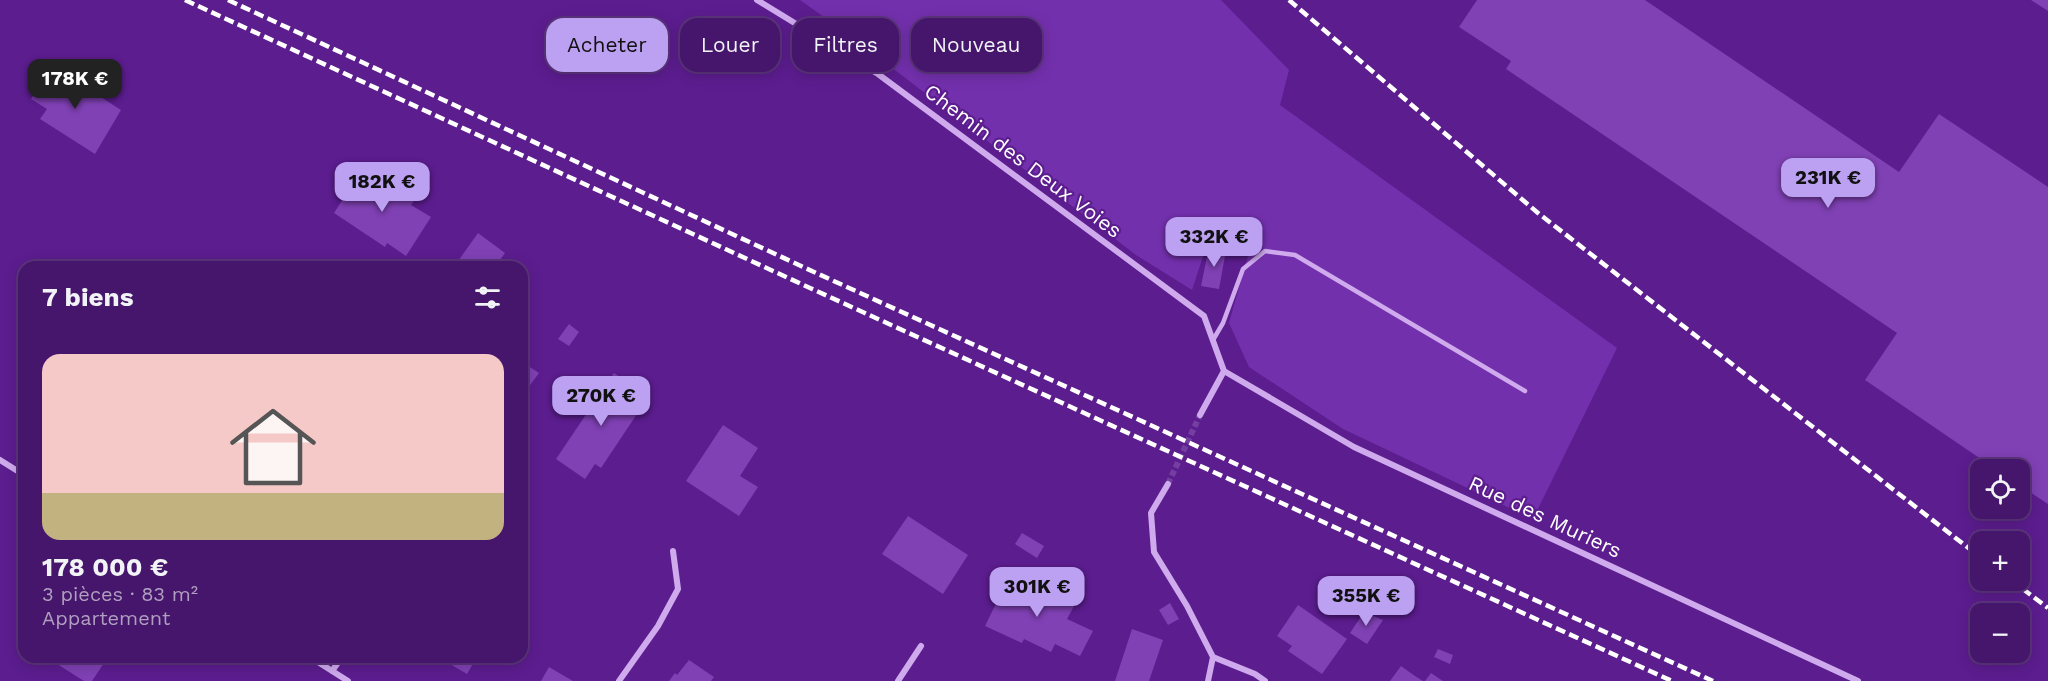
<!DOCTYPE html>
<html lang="fr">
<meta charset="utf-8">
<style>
:root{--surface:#45166b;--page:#4c1f71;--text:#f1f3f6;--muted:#b09fc1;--line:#5d357e;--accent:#bca0f2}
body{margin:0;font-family:"Work Sans",sans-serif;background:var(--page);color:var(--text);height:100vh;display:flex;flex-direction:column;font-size:22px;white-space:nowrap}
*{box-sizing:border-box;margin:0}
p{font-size:20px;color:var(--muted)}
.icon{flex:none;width:33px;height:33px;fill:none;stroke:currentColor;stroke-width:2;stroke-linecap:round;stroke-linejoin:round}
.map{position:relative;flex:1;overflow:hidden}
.sheet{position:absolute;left:18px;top:261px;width:510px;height:402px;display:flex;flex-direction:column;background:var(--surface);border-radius:18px;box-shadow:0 3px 15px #0003,0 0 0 2px var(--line)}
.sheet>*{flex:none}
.banner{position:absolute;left:546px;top:18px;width:570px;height:54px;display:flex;gap:12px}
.controls{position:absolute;left:1970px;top:459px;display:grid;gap:12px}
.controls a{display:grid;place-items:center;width:60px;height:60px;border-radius:12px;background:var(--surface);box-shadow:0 3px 15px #0003,0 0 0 2px var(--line);font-size:30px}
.price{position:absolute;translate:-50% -51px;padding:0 14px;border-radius:12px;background:var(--accent);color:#111;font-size:20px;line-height:39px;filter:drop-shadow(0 2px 3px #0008)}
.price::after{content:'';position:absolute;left:50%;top:36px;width:18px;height:14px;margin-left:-9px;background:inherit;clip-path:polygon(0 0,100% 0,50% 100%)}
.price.on{background:#222;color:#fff}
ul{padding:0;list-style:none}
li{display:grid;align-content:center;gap:12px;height:318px;padding:0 24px}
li+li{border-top:2px solid var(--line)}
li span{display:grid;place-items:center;height:186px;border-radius:18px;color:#555}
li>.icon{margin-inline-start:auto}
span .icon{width:108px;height:108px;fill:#fffc;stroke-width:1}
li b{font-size:26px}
h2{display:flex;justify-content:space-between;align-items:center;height:72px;padding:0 24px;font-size:26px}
.chip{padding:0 21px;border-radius:18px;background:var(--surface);box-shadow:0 3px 15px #0003,0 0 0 2px var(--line);font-size:21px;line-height:54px}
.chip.on{background:var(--accent);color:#111}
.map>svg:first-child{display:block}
</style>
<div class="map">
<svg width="2048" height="681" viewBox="0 0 2048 681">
<rect width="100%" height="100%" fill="#5c1d8f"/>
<!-- green -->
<path fill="#7330ad" d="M800 0H1221L1289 70 1280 105 1617 348 1533 519 1343 429 1249 367 1229 323 1254 235 1209 238 1192 290 1136 255 848 34Z"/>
<!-- building -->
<path fill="#8041b5" d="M1477 0H1645L1899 172 1939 114 2048 187V504L2019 485V470H1997L1865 380 1897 333 1506 69 1511 61 1459 27Z
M2031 0H2048V11L2045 9Z
M53 66 121 110 95 154 40 119 47 109 31 99Z
M363 168 414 201 411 205 431 217 406 256 387 243 385 247 334 213Z
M478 233 505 253 495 267H460L456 264Z
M1209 247 1226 250 1219 289 1201 286Z
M569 324 579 332 569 346 558 339Z
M522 362 539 373 522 396Z
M614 373 643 393 633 407 639 411 601 468 595 464 585 479 556 459Z
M723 425 758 448 740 476 758 487 739 516 686 481Z
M908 516 968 555 943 594 882 554Z
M1022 533 1044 546 1037 558 1015 544Z
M1010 575 1074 606 1067 619 1093 631 1080 656 1055 644 1051 652 1024 639 1022 643 985 626Z
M1170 603 1179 619 1168 625 1159 610Z
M1298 605 1347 639 1322 674 1288 651 1292 646 1277 636Z
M1364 612 1383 620 1367 644 1350 633Z
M1132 629 1163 640 1149 681H1115Z
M1438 649 1453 655 1450 664 1434 657Z
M46 657H108L92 681H84Z
M438 657H477L467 674Z
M689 660 714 677 711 681H669L675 673 677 675Z
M1401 666 1415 676 1423 681H1390Z
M549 667 573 681H541Z
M1431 673 1443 681H1425Z"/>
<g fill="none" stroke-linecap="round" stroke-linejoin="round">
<!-- street-tunnel -->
<path stroke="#743fa0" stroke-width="6" stroke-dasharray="6 3" stroke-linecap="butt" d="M1168 484 1200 415"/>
<!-- lane -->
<path stroke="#cfabee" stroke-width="4.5" d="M1213 340 1223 323 1243 269 1265 251 1295 255 1525 391"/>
<!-- street -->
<path stroke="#cfabee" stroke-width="6" d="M757 0 878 74 1204 316 1224 371 1200 415
M1224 371 1354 447 1858 681
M0 460 24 475
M1168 484 1151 513 1154 552 1187 606 1213 657 1208 681
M310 657 348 681
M1213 657 1255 674 1265 681
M332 671 342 657
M619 681 658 626 678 589 673 551
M898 681 921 646"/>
<!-- rail -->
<path stroke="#fff" stroke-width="4.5" stroke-dasharray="10 4.5" stroke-linecap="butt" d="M185 0 810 288 1672 681
M228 0 814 272 1713 681
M1289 0 1538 213 1980 557
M2011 580 2048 608"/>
</g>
<g text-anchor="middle" stroke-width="4.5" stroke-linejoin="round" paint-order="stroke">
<!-- street labels -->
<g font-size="21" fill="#fff" stroke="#5c1d8f">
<text transform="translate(1023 161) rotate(37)" y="7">Chemin des Deux Voies</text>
<text transform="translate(1545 517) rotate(25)" y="7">Rue des Muriers</text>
</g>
</g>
</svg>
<div class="controls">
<a><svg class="icon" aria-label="locate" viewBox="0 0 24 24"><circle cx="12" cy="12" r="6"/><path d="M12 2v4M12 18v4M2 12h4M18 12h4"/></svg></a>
<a>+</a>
<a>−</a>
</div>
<b class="price on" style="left:75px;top:110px">178K €</b>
<b class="price" style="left:1828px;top:209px">231K €</b>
<b class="price" style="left:382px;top:213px">182K €</b>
<b class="price" style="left:1214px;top:268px">332K €</b>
<b class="price" style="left:601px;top:427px">270K €</b>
<b class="price" style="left:1037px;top:618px">301K €</b>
<b class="price" style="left:1366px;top:627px">355K €</b>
<div class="banner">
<a class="chip on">Acheter</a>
<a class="chip">Louer</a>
<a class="chip">Filtres</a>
<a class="chip">Nouveau</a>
</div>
<section class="sheet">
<h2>7 biens<svg class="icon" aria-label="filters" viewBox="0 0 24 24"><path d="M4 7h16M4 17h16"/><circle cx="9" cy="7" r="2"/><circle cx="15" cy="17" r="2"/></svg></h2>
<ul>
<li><span style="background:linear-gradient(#f6c9c9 75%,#c2b280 0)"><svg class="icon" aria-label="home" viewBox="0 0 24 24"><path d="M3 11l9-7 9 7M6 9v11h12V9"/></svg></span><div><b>178 000 €</b><p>3 pièces · 83 m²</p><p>Appartement</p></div></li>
</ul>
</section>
</div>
